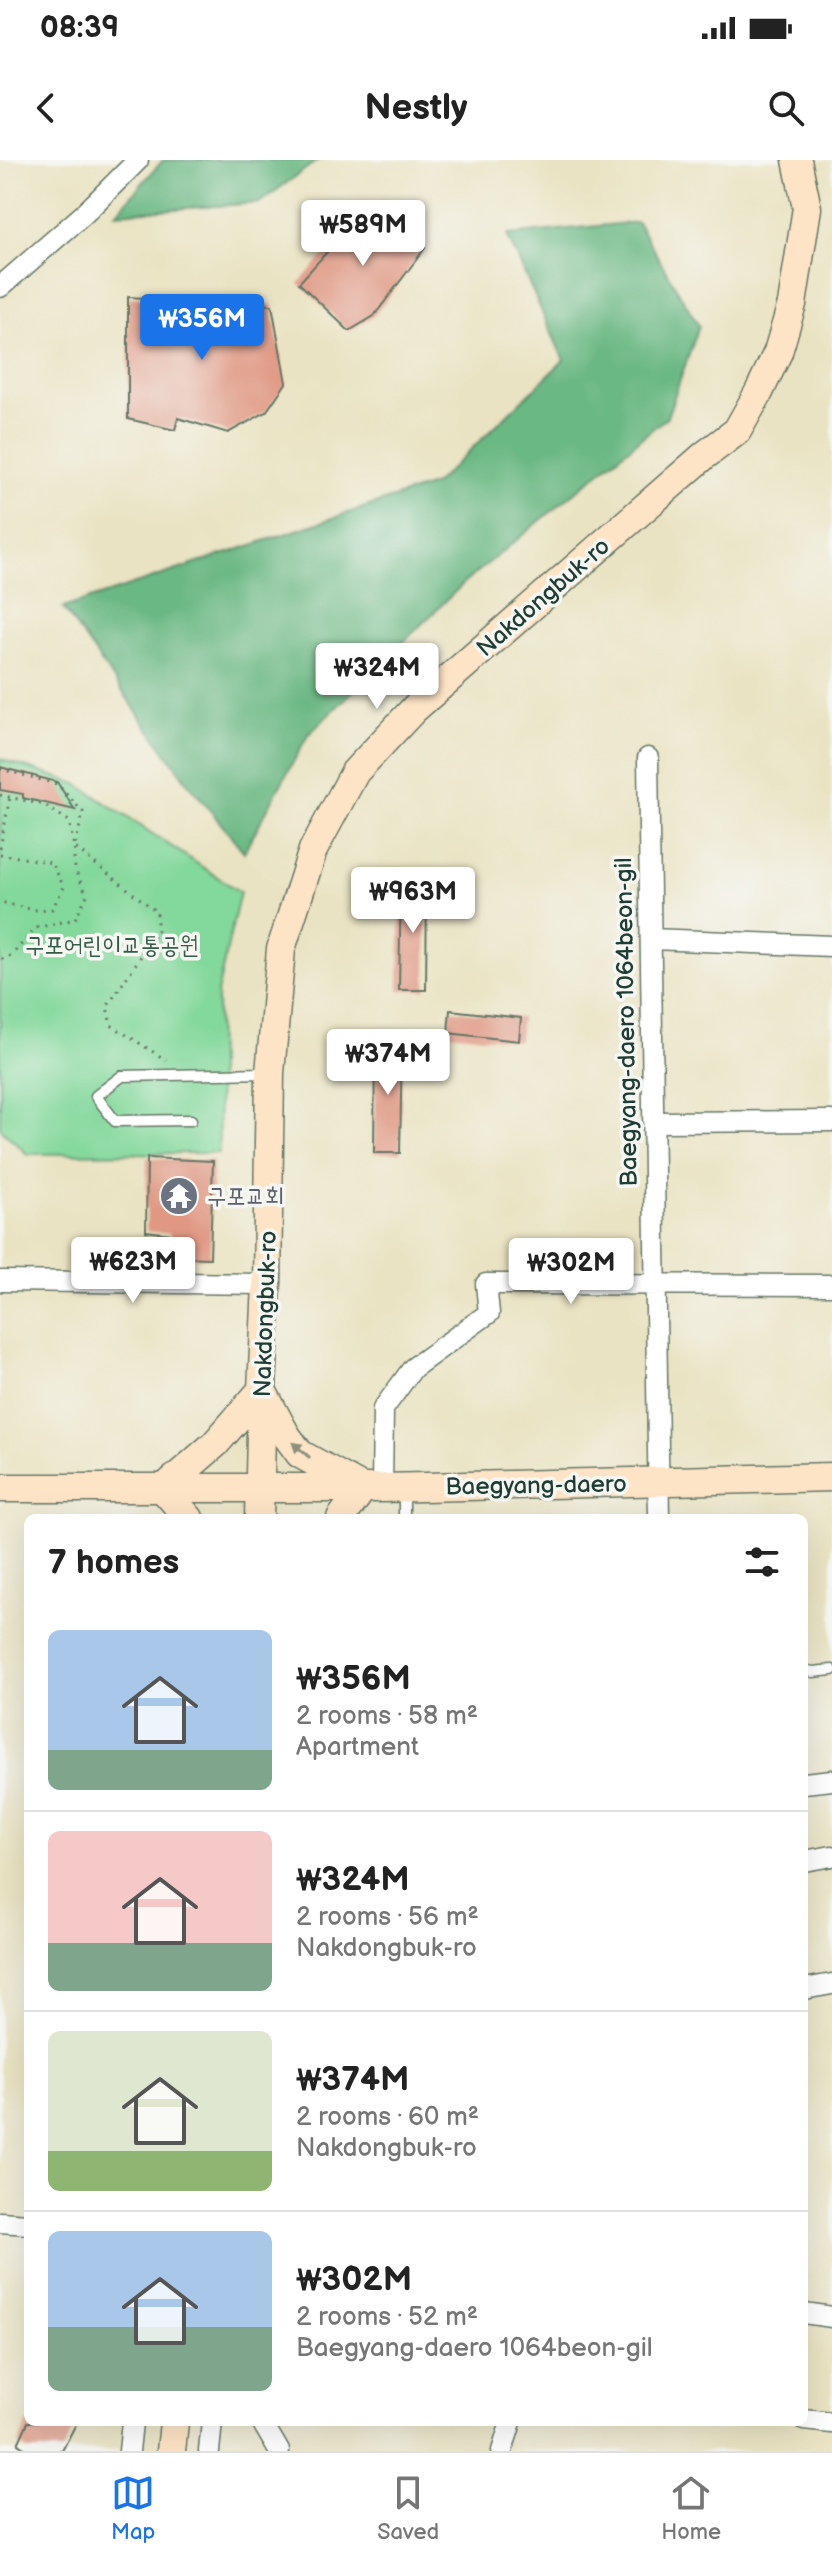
<!DOCTYPE html>
<meta charset="utf-8">
<style>
:root{--surface:#fff;--page:#f6f6f6;--text:#222;--muted:#767676;--line:#e0e0e0;--accent:#1a73e8}
body{margin:0;font-family:"Balsamiq Sans","Poor Story",sans-serif;background:var(--page);color:var(--text);height:100vh;display:flex;flex-direction:column;font-size:30px;white-space:nowrap}
*{box-sizing:border-box;margin:0}
p{font-size:26px;color:var(--muted)}
.icon{flex:none;width:44px;height:44px;fill:none;stroke:currentColor;stroke-width:2;stroke-linecap:round;stroke-linejoin:round}
.map{position:relative;flex:1;overflow:hidden}
.panel{position:absolute;left:24px;top:1354px;width:784px;height:912px;display:flex;flex-direction:column;background:var(--surface);border-radius:12px;box-shadow:0 8px 32px #0002}
.panel>*{flex:none}
.price{position:absolute;translate:-50% -68px;padding:0 18px;border-radius:8px;background:#fff;color:#222;font-size:26px;line-height:52px;filter:drop-shadow(0 2px 4px #0008)}
.price::after{content:'';position:absolute;left:50%;top:48px;width:24px;height:18px;margin-left:-12px;background:inherit;clip-path:polygon(0 0,100% 0,50% 100%)}
.price.on{background:var(--accent);color:#fff}
ul{padding:0;list-style:none}
li{display:flex;align-items:center;gap:24px;height:200px;padding:0 24px}
li+li{border-top:2px solid var(--line)}
li span{display:grid;place-items:center;flex:none;width:224px;height:160px;border-radius:12px;color:#555}
li>.icon{margin-inline-start:auto}
span .icon{width:96px;height:96px;fill:#fffc;stroke-width:1}
li b{font-size:34px}
h2{display:flex;justify-content:space-between;align-items:center;height:96px;padding:0 24px;font-size:34px}
.status{display:flex;justify-content:space-between;align-items:center;height:56px;padding:0 40px;background:var(--surface);direction:ltr}
.status svg{height:22px;fill:currentColor}
header{display:flex;justify-content:space-between;align-items:center;height:104px;padding:0 24px;background:var(--surface);font-size:36px;font-weight:700}
.tabs{display:flex;justify-content:space-around;align-items:center;height:112px;border-top:2px solid var(--line);background:var(--surface);font-size:22px;color:var(--muted)}
.tabs a{display:grid;justify-items:center;gap:4px}
.tabs .on{color:var(--accent)}
.map>svg:first-child{display:block}
</style>
<div class="status"><b>08:39</b><svg viewBox="0 0 49 12"><path d="M0 12V9h3v3zM5 12V6h3v6zM10 12V3h3v9zM15 12V0h3v12zM26 1h20v11H26zM47 4h2v5h-2z"/></svg></div>
<header><svg class="icon" aria-label="back" viewBox="0 0 24 24"><path d="M15 5l-7 7 7 7"/></svg>Nestly<svg class="icon" aria-label="search" viewBox="0 0 24 24"><circle cx="10" cy="10" r="6"/><path d="M15 15l6 6"/></svg></header>
<div class="map">
<svg width="832" height="2291" viewBox="0 0 832 2291">
<rect width="100%" height="100%" fill="#f6f6f2"/>
<filter id="ink" filterUnits="userSpaceOnUse"><feTurbulence type="fractalNoise" baseFrequency=".0125" numOctaves="2"/><feDisplacementMap in="SourceGraphic" scale="16" xChannelSelector="R" yChannelSelector="G"/><feConvolveMatrix kernelMatrix="1 2 1 2 8 2 1 2 1" color-interpolation-filters="sRGB"/></filter>
<filter id="wash" filterUnits="userSpaceOnUse"><feTurbulence type="fractalNoise" baseFrequency=".006" numOctaves="4" result="noise"/><feDisplacementMap in="SourceGraphic" scale="32" xChannelSelector="R" yChannelSelector="G"/><feGaussianBlur stdDeviation="1.8" result="paint"/><feColorMatrix in="noise" values="0 0 0 0 0 0 0 0 0 0 0 0 0 0 0 0 0 1.4 0 .05"/><feComposite in="paint" operator="in"/></filter>
<g filter="url(#wash)">
<rect width="100%" height="100%" fill="#eae3c3"/>
<!-- green -->
<path fill="#83d89b" stroke="#518a68" stroke-width="2" d="M0 599 77 624 240 732 217 833 219 993 27 994 0 968Z"/>
<!-- forest -->
<path fill="#6ab883" stroke="#447a5c" stroke-width="2" d="M163 0H318L259 43 116 53Z
M637 62 699 166 667 257 464 423 308 575 244 692 187 622 63 448 435 324 564 200 507 75Z"/>
<g id="blocks">
<!-- building -->
<path fill="#e09883" d="M372 42 425 88 374 156 349 171 299 123Z
M128 137 272 145 286 223 266 252 228 273 178 258 175 270 128 259Z
M0 607 57 622 75 650 23 638V634L0 630Z
M401 719H427L426 830H399Z
M450 850 521 858 519 881 448 873Z
M375 882H402L400 993H374Z
M147 998 213 1001 210 1098 173 1097 170 1074 146 1071Z
M28 2262H77L62 2291H29L18 2284Z"/>
</g>
</g>
<g filter="url(#ink)">
<use href="#blocks" fill-opacity="0" stroke="#676" stroke-width="2"/>
<g fill="none" stroke-linecap="round" stroke-linejoin="round">
<!-- service casing -->
<g stroke="#676" stroke-width="13">
<path id="service" d="M191 960 115 961 96 936 122 916 268 913
M404 1328V1358
M804 1510 813 1512 832 1510"/>
</g>
<!-- minor casing -->
<g stroke="#676" stroke-width="23">
<path id="minor" d="M0 127 84 54 138 0
M648 598 659 1358
M651 779 832 786
M654 962 832 961
M0 1121 267 1124
M382 1328 383 1249 413 1208 489 1153 486 1124 832 1125
M804 1623 832 1620
M804 1701 832 1696
M804 1829 832 1824
M0 2062 28 2064
M804 2153 832 2157
M804 2260 832 2263
M262 2262 279 2291
M129 2291 132 2262
M209 2291 212 2262
M502 2291 511 2262"/>
</g>
<!-- secondary casing -->
<g stroke="#676" stroke-width="31">
<path id="secondary" d="M264 1234 286 1275 300 1294 360 1327
M0 1328H382L832 1317
M163 1329 215 1284 262 1230
M163 1329 189 1358
M259 1358 262 1230 267 1124 270 913 281 789 313 690 355 612 414 549 705 295 737 271 759 232 778 192 792 144 807 48 797 0
M341 1358 363 1328
M171 2291 174 2262"/>
</g>
<!-- path -->
<path stroke="#676" stroke-width="3" stroke-dasharray="2 6" stroke-linecap="butt" d="M0 609 57 624 83 652C80 671 70 691 76 711 78 719 84 727 87 735L75 759 36 768 12 795 0 800
M0 635 44 645 69 661 74 687 157 752V772L107 847 111 865 166 900
M0 688 10 637
M0 694 52 703 64 727 52 749 34 750 0 742"/>
<!-- service -->
<use href="#service" stroke="#fff" stroke-width="10"/>
<!-- minor -->
<use href="#minor" stroke="#fff" stroke-width="20"/>
<!-- secondary -->
<use href="#secondary" stroke="#fee4c6" stroke-width="28"/>
</g>
<!-- one-way arrows -->
<defs><path id="oneway-solid" d="M-6-.8H1V-3.2L6.5 0L1 3.2V.8H-6Z" transform="scale(2)"/></defs>
<use fill="#8e907d" href="#oneway-solid" transform="translate(301 1290) rotate(-139)"/>
</g>
<!-- icons -->
<defs>
<g id="temple-disc" transform="scale(2)"><circle r="9.5" fill="#6b7280" stroke="#f6f6f2"/><path d="M0-6L5-2H3V0L6.5 2.5H4V6H1.5V3h-3V6H-4V2.5H-6.5L-3 0V-2H-5Z" fill="#fff"/></g>
</defs>
<g fill-rule="evenodd">
<use href="#temple-disc" x="179" y="1036"/>
</g>
<g text-anchor="middle" stroke-width="7" stroke-linejoin="round" paint-order="stroke">
<!-- street labels -->
<g font-size="24" fill="#1f3d34" stroke="#f6f6f2">
<text transform="translate(543 437) rotate(-41)" y="8">Nakdongbuk-ro</text>
<text transform="translate(626 862) rotate(-91)" y="8">Baegyang-daero 1064beon-gil</text>
<text transform="translate(265 1154) rotate(-88)" y="8">Nakdongbuk-ro</text>
<text transform="translate(536 1325) rotate(-1)" y="8">Baegyang-daero</text>
</g>
<!-- park labels -->
<g font-size="24" fill="#335c49" stroke="#f6f6f2">
<text x="112" y="793">구포어린이교통공원</text>
</g>
<!-- worship labels -->
<g font-size="24" fill="#5b616d" stroke="#f6f6f2" text-anchor="start">
<text x="207" y="1044">구포교회</text>
</g>
</g>
</svg>
<b class="price" style="left:363px;top:108px">₩589M</b>
<b class="price on" style="left:202px;top:202px">₩356M</b>
<b class="price" style="left:377px;top:551px">₩324M</b>
<b class="price" style="left:413px;top:775px">₩963M</b>
<b class="price" style="left:388px;top:937px">₩374M</b>
<b class="price" style="left:133px;top:1145px">₩623M</b>
<b class="price" style="left:571px;top:1146px">₩302M</b>
<section class="panel">
<h2>7 homes<svg class="icon" aria-label="filters" viewBox="0 0 24 24"><path d="M4 7h16M4 17h16"/><circle cx="9" cy="7" r="2"/><circle cx="15" cy="17" r="2"/></svg></h2>
<ul>
<li><span style="background:linear-gradient(#a9c7e8 75%,#7fa58c 0)"><svg class="icon" aria-label="home" viewBox="0 0 24 24"><path d="M3 11l9-7 9 7M6 9v11h12V9"/></svg></span><div><b>₩356M</b><p>2 rooms · 58 m²</p><p>Apartment</p></div></li>
<li><span style="background:linear-gradient(#f6c9c9 70%,#7fa58c 0)"><svg class="icon" aria-label="home" viewBox="0 0 24 24"><path d="M3 11l9-7 9 7M6 9v11h12V9"/></svg></span><div><b>₩324M</b><p>2 rooms · 56 m²</p><p>Nakdongbuk-ro</p></div></li>
<li><span style="background:linear-gradient(#dfe7d0 75%,#8fb573 0)"><svg class="icon" aria-label="home" viewBox="0 0 24 24"><path d="M3 11l9-7 9 7M6 9v11h12V9"/></svg></span><div><b>₩374M</b><p>2 rooms · 60 m²</p><p>Nakdongbuk-ro</p></div></li>
<li><span style="background:linear-gradient(#a9c7e8 60%,#7fa58c 0)"><svg class="icon" aria-label="home" viewBox="0 0 24 24"><path d="M3 11l9-7 9 7M6 9v11h12V9"/></svg></span><div><b>₩302M</b><p>2 rooms · 52 m²</p><p>Baegyang-daero 1064beon-gil</p></div></li>
</ul>
</section>
</div>
<nav class="tabs">
<a class="on"><svg class="icon" aria-label="map" viewBox="0 0 24 24"><path d="M3 6l6-2 6 2 6-2v14l-6 2-6-2-6 2zM9 4v14M15 6v14"/></svg>Map</a>
<a><svg class="icon" aria-label="saved" viewBox="0 0 24 24"><path d="M7 4h10v16l-5-4-5 4z"/></svg>Saved</a>
<a><svg class="icon" aria-label="home" viewBox="0 0 24 24"><path d="M3 11l9-7 9 7M6 9v11h12V9"/></svg>Home</a>
</nav>
